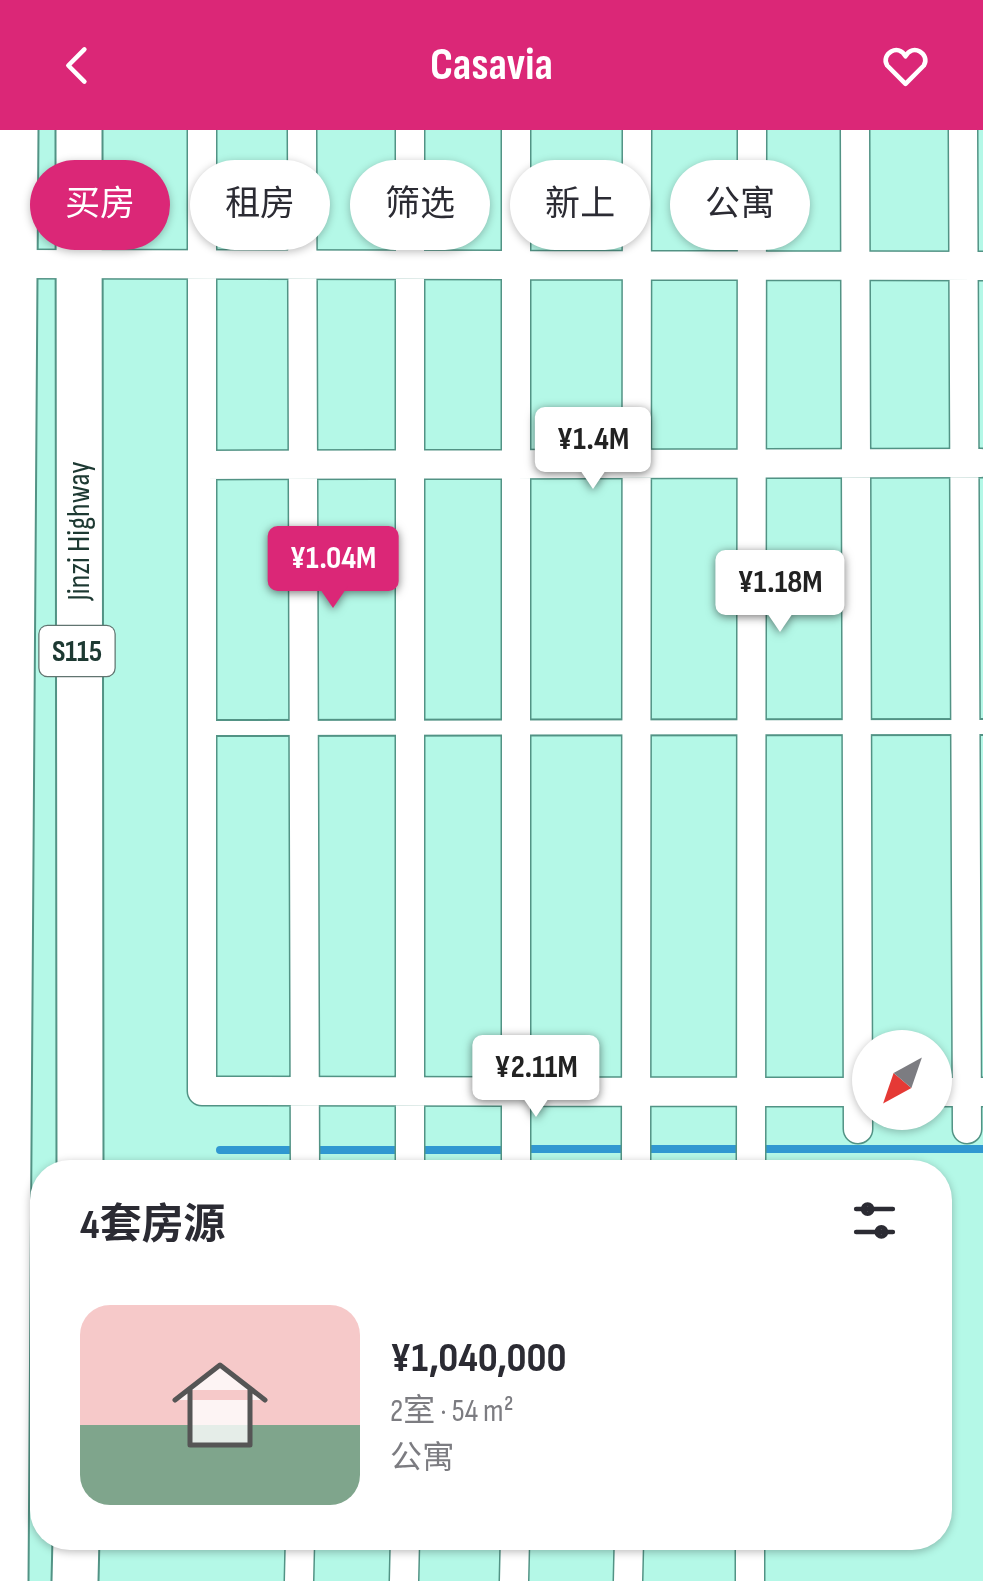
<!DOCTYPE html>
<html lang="zh">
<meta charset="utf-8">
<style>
:root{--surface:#fff;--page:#f7f7f7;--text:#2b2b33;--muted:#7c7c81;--line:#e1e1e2;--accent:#db2777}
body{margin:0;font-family:"Sofia Sans Condensed","Noto Sans SC",sans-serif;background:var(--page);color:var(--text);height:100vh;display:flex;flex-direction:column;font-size:38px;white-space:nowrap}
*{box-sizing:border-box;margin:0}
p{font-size:32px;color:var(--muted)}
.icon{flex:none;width:55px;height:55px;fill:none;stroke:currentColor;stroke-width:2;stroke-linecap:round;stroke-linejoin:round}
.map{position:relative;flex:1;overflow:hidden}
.drawer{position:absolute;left:30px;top:1030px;width:922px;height:390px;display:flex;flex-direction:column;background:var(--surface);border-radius:40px;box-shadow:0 2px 8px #0004}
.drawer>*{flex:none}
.banner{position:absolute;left:30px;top:30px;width:925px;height:90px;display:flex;gap:20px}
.needle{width:65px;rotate:220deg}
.buttons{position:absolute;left:852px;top:900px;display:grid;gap:20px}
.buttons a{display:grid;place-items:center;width:100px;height:100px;border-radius:50%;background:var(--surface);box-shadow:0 2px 8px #0004;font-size:50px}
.price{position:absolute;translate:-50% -85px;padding:0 22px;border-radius:10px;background:#fff;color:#222;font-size:32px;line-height:65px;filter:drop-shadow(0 2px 5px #0008)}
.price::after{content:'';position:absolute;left:50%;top:60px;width:30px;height:22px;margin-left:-15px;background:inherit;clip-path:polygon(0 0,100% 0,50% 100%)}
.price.selected{background:var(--accent);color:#fff}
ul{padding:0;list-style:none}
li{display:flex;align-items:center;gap:30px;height:250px;padding:0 50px}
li+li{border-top:2px solid var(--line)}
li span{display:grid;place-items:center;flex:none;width:280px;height:200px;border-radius:30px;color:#555}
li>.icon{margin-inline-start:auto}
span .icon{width:120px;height:120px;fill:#fffc;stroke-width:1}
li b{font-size:42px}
h2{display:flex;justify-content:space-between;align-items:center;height:120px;padding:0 50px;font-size:42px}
.tag{padding:0 35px;border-radius:45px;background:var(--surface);box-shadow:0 2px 8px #0004;font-size:35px;line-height:90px}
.tag.selected{background:var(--accent);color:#fff}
header{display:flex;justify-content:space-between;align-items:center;height:130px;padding:0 50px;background:var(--accent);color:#fff;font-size:45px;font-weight:700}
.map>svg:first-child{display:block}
</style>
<header><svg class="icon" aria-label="back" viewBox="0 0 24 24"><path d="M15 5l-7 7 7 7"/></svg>Casavia<svg class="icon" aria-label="heart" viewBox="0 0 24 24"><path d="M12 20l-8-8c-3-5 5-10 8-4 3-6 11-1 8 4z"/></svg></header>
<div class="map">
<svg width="983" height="1451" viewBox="0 0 983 1451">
<rect width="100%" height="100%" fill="#b4f8e7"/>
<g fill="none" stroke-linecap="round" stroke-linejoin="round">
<!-- stream -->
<path stroke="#3098d1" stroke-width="8" d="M523 1019H629
M643 1019H744
M758 1019H983
M220 1020H299
M313 1020H404
M418 1020H509"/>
<!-- lane casing -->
<g stroke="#529385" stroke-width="18">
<path id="lane" d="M202 598 983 597"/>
</g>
<!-- street casing -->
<g stroke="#529385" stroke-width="31">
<path id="street" d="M202 0V961L870 962
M302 0 305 1042
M516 0V1042
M855 0 858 999
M963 0 967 999
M16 134 983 136
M202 335 981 333
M935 962H983
M410 1042V0
M636 1042 637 0
M751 1042 752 0
M299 1451 300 1408
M404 1451 405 1408
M514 1451 515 1408
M628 1451 629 1408
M750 1451V1408"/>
</g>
<!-- primary casing -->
<g stroke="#529385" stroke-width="49">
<path id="primary" d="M79 0 80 1042
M5 1451 15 0
M75 1451 76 1408"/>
</g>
<!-- lane -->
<use href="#lane" stroke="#fff" stroke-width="14"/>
<!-- street -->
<use href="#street" stroke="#fff" stroke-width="28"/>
<!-- primary -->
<use href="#primary" stroke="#fff" stroke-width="45"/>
</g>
<g text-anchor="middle" stroke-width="10" stroke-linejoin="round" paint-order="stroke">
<!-- shield labels -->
<rect fill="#fff" stroke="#617470" stroke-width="2.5" x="39.5" y="496" width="75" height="50" rx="8"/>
<g font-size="30" font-weight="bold" fill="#1d3932">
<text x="77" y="531">S115</text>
</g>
<!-- street labels -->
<g font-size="32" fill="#1d3932" stroke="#fff">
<text transform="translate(78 401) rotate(-90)" y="11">Jinzi Highway</text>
</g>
</g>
</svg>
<div class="buttons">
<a><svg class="needle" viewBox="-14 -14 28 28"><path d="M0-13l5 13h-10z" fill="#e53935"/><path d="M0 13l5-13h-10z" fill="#7c7c81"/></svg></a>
</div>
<b class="price" style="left:593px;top:362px">¥1.4M</b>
<b class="price selected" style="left:333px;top:481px">¥1.04M</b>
<b class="price" style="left:780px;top:505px">¥1.18M</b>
<b class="price" style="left:536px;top:990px">¥2.11M</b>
<div class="banner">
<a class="tag selected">买房</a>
<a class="tag">租房</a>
<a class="tag">筛选</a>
<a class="tag">新上</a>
<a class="tag">公寓</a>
</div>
<section class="drawer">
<h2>4套房源<svg class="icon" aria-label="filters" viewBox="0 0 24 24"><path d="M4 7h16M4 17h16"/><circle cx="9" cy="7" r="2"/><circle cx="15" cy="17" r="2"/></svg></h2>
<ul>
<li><span style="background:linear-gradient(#f6c9c9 60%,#7fa58c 0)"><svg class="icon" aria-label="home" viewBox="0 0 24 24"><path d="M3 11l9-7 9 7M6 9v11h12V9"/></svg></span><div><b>¥1,040,000</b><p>2室 · 54 m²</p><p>公寓</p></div></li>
</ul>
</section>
</div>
